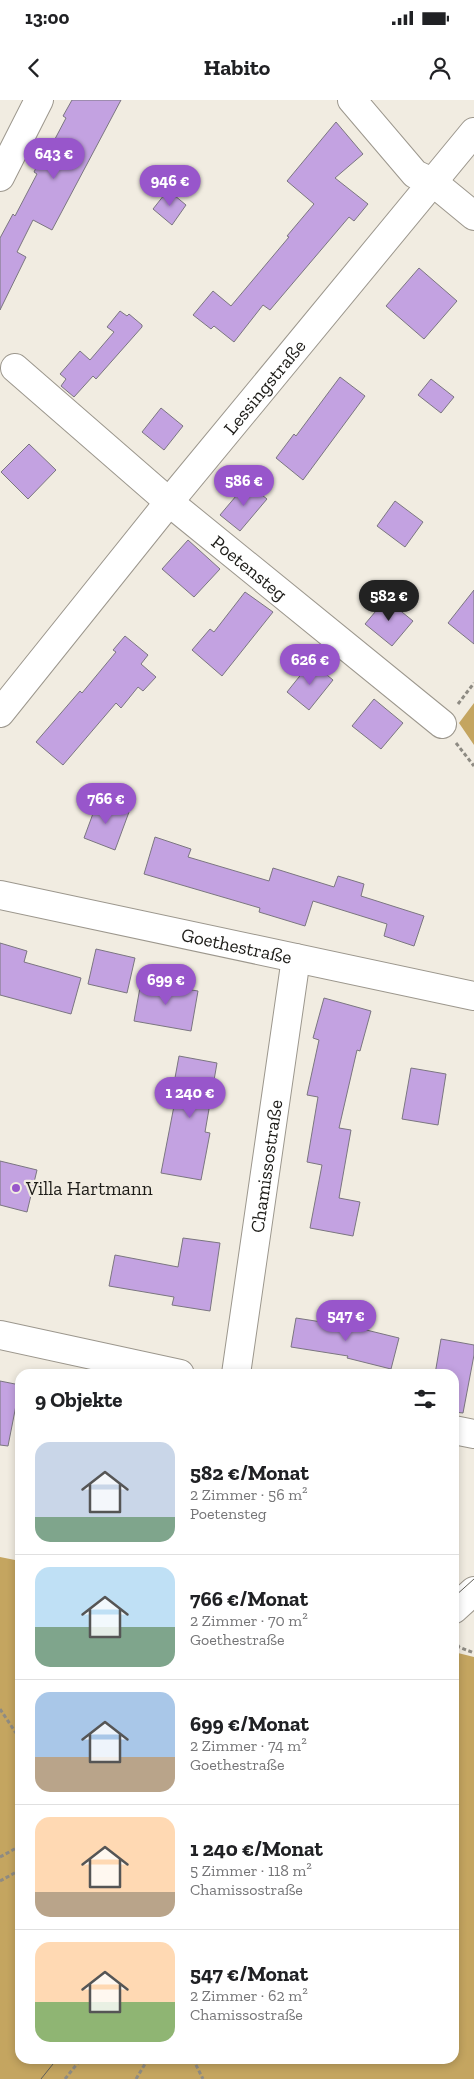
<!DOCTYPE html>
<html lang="de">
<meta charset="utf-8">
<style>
:root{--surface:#fff;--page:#f2f2f2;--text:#202124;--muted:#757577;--line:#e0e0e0;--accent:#9856cb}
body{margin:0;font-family:"Zilla Slab",serif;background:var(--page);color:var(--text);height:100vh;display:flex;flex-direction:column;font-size:19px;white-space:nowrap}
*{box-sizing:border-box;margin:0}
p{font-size:16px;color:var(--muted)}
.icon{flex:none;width:28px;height:28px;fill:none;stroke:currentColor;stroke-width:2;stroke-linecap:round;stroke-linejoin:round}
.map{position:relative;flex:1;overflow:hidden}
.side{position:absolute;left:15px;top:1269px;width:444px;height:695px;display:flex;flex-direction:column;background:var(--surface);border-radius:15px;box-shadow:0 2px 8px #0003}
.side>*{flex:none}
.price{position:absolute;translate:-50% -42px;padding:0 11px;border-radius:18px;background:var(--accent);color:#fff;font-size:16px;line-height:32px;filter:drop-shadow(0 1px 2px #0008)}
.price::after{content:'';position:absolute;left:50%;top:30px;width:15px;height:11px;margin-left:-8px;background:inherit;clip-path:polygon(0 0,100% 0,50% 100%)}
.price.active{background:#222;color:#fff}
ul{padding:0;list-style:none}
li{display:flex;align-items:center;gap:15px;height:125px;padding:0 20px}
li+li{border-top:1px solid var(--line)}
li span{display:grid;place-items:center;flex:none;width:140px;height:100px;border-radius:15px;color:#555}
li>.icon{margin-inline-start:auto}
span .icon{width:60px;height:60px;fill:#fffc;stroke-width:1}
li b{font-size:21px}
h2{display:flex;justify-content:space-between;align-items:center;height:60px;padding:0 20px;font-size:21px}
.status{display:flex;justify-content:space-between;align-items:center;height:35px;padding:0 25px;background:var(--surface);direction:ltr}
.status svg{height:14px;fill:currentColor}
header{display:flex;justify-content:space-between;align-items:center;height:65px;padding:0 20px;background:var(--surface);font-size:22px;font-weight:700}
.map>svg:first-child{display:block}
</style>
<div class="status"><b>13:00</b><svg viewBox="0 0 49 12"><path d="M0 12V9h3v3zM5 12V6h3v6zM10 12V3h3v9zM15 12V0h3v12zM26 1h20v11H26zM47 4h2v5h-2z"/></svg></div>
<header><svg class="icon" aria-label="back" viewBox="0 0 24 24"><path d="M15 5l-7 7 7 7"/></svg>Habito<svg class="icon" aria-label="person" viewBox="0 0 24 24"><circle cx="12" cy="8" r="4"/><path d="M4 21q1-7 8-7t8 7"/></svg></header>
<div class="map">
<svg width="474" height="1979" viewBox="0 0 474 1979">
<rect width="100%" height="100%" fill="#f1ece1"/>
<!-- forest -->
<path fill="#c4a560" d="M474 603V645L459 623Z
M0 1457 20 1461V1959H454V1552L474 1557V1979H0Z"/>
<!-- building -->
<path fill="#c3a2e1" stroke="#7b7680" d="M72 0H121L52 130 33 120 17 152 26 157 0 210V138L13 114 15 116 37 74 34 72 43 54 46 56 66 18 63 16Z
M336 22 363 54 335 78 368 104 354 121 349 117 270 210 263 205 234 242 214 226 211 229 193 215 213 191 231 206 289 137 287 136 314 104 287 81Z
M168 90 186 105 172 125 153 109Z
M419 168 457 201 424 239 386 206Z
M120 211 127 216 129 214 142 225V227L96 279 93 276 74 297 61 286 66 279 60 274 80 251 90 260 114 232 107 227Z
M340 277 365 296 303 380 276 358 294 334 296 336Z
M431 279 454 297 441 313 418 295Z
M161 308 183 326 164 350 142 332Z
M29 344 56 370 28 399 1 372Z
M247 383 267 399 240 431 220 415Z
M395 401 423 422 405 447 377 426Z
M188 440 220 469 194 497 162 469Z
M474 490V544L448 523Z
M245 492 273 512 222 576 192 550 210 529 214 532Z
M386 499 413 521 392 546 365 524Z
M125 536 148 555 141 564 156 577 143 591 138 587 121 608 116 603 63 665 36 642 80 591 82 593 116 552 113 550Z
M311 562 333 580 309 610 287 592Z
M374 599 403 623 381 649 352 626Z
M98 700 129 712 115 750 84 738Z
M155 737 191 749 188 757 269 781 273 768 334 787 338 776 364 784 361 796 424 816 414 846 384 836 387 824 313 801 305 826 259 812 260 808 144 774Z
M0 843 27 851 24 862 81 878 71 914 0 895Z
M96 849 135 858 127 893 88 884Z
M141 882 198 891 191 931 134 921Z
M324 898 371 911 360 951 357 950 339 1028 351 1030 339 1098 360 1102 353 1136 310 1128 322 1065 307 1062 318 997 307 995 319 940 313 938Z
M179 956 217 963 205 1032 210 1033 201 1080 161 1073 174 1006 170 1005Z
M411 968 446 974 438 1025 402 1019Z
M0 1061 37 1070 27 1112 0 1105Z
M183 1138 220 1143 210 1211 172 1205 174 1197 109 1186 115 1155 178 1167Z
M296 1218 354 1227 399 1238 391 1269 347 1258 348 1256 291 1247Z
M441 1239 474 1245V1255L463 1313 454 1312V1274H435Z
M0 1281 20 1285 8 1346 0 1345Z"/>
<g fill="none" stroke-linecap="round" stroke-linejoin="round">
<!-- minor casing -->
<g stroke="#9c978d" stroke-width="30">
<g id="minor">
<path d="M352 0 415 74 434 83 474 116"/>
<path d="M0 77 39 0"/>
<path id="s1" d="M15 268 169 402 442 624"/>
<path id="s2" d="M0 613 169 402 474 32"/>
<path id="s3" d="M0 795 474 896"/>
<path d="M0 1235 180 1274"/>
<path id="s4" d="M236 1274 296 858"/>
<path d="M454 1330 474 1334"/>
<path d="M454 1509 474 1491"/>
</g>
</g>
<!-- path -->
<path stroke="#8e8b83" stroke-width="3" stroke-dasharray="4 2.5" stroke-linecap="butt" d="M458 604 474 583
M456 643 474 666
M454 1539 459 1547 474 1553
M0 1609 20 1639
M0 1757 20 1746
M0 1781 20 1770
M193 1959 203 1979
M65 1979 81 1959
M136 1979 148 1959"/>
<!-- minor -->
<use href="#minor" stroke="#fff" stroke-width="28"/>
<!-- tram -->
<path stroke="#615f58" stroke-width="1" d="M454 1497 474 1479
M41 1979 57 1959"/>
</g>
<!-- markers -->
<circle fill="#9856cb" stroke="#f1ece1" stroke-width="2" cx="16" cy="1088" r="5"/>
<g text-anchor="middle" stroke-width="4.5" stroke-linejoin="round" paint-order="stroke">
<!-- street labels -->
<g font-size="19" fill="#1c1b17" stroke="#f1ece1">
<text dy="7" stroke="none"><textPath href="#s2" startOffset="420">Lessingstraße</textPath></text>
<text dy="7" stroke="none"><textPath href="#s1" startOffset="308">Poetensteg</textPath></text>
<text dy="7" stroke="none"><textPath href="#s3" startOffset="242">Goethestraße</textPath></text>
<text dy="7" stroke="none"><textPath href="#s4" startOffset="210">Chamissostraße</textPath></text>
</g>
<!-- poi labels -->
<g font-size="19" fill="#1c1b17" stroke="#f1ece1" text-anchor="start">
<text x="26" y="1095">Villa Hartmann</text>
</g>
</g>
</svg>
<b class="price" style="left:54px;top:80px">643 €</b>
<b class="price" style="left:170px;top:107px">946 €</b>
<b class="price" style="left:244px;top:407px">586 €</b>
<b class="price active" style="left:389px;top:522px">582 €</b>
<b class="price" style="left:310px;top:586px">626 €</b>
<b class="price" style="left:106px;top:725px">766 €</b>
<b class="price" style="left:166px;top:906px">699 €</b>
<b class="price" style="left:190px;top:1019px">1 240 €</b>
<b class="price" style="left:346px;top:1242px">547 €</b>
<section class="side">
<h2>9 Objekte<svg class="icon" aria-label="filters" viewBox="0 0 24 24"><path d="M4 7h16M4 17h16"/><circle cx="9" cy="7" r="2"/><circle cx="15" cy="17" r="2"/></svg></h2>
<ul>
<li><span style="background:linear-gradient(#c9d6e8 75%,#7fa58c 0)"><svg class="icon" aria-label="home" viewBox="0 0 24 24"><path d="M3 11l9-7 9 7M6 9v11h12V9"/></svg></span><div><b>582 €/Monat</b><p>2 Zimmer · 56 m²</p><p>Poetensteg</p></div></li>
<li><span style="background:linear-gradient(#bfe0f5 60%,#7fa58c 0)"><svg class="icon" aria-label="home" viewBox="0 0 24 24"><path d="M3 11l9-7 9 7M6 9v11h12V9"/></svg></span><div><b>766 €/Monat</b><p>2 Zimmer · 70 m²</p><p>Goethestraße</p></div></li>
<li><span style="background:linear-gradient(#a9c7e8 65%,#b9a48a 0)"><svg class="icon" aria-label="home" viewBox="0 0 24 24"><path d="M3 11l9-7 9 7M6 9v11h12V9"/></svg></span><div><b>699 €/Monat</b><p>2 Zimmer · 74 m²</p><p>Goethestraße</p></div></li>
<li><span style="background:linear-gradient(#ffd9b3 75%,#b9a48a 0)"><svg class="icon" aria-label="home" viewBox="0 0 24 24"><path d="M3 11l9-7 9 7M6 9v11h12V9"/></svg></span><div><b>1 240 €/Monat</b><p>5 Zimmer · 118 m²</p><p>Chamissostraße</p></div></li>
<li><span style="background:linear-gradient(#ffd9b3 60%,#8fb573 0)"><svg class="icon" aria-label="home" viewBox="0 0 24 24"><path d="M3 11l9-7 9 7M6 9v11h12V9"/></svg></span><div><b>547 €/Monat</b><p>2 Zimmer · 62 m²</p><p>Chamissostraße</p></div></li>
</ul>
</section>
</div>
